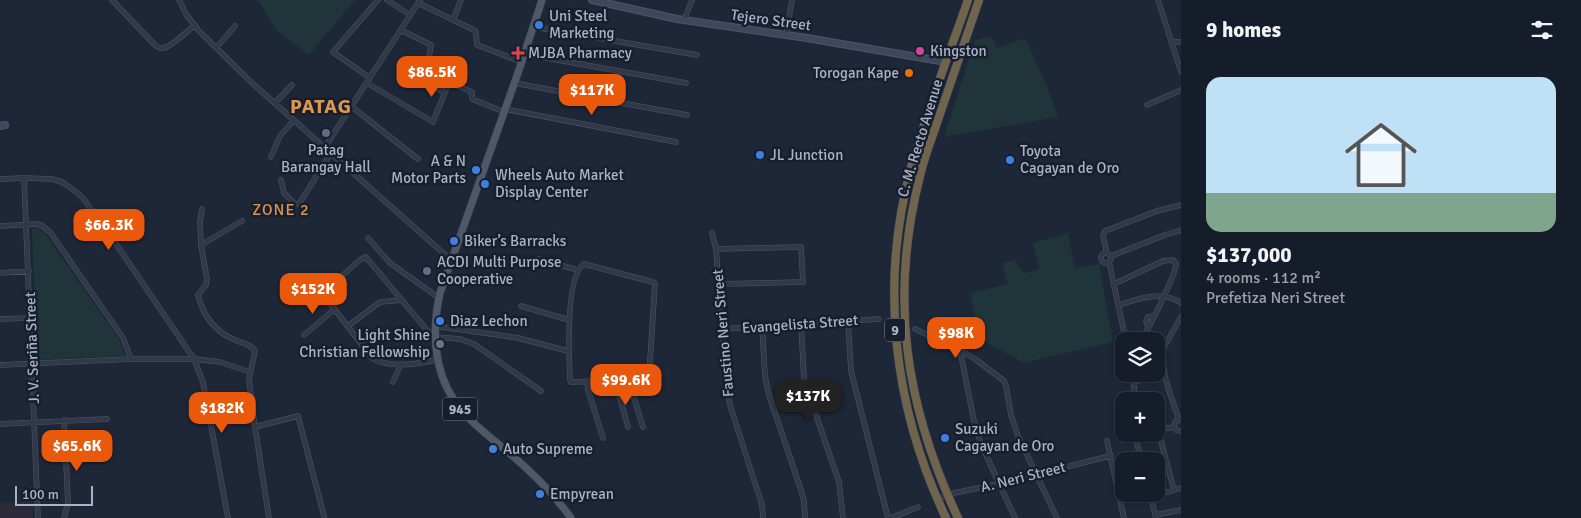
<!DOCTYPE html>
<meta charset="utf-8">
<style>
:root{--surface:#161d2a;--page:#1f2632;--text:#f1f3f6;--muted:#9ea2a8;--line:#353b47;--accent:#ea580c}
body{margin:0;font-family:Signika,sans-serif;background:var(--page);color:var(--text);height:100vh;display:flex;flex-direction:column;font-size:19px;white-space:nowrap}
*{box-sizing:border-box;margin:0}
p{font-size:16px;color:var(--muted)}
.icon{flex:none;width:28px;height:28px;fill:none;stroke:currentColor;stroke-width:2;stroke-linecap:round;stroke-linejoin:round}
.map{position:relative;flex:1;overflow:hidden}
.details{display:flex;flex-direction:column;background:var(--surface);width:400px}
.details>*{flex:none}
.controls{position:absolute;left:1115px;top:332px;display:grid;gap:10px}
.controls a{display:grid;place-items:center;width:50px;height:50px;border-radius:10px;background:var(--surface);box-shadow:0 1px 4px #0004,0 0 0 1px var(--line);font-size:25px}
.scale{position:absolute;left:15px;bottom:12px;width:78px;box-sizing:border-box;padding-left:5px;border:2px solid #aab3c6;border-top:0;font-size:14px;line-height:18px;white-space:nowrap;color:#aab3c6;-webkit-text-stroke:4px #171e2d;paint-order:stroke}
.price{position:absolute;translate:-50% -42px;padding:0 11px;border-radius:10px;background:var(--accent);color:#fff;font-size:16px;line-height:32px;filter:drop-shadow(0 1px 2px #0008)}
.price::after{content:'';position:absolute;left:50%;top:30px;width:15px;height:11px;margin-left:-8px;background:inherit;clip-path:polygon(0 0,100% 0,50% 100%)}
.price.current{background:#222;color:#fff}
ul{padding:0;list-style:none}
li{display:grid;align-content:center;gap:10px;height:265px;padding:0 25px}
li span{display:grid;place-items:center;height:155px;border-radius:15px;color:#555}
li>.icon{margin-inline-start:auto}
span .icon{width:90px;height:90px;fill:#fffc;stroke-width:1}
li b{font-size:21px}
h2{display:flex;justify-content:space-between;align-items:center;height:60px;padding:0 25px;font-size:21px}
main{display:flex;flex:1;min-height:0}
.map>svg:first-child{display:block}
</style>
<main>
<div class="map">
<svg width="1181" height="518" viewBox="0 0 1181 518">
<rect width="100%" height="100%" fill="#1d2738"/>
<!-- medical -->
<path fill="#2c2939" d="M32 501 33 518H0V503Z"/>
<!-- green -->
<path fill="#1f3539" d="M254 0H355L309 55 277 31 259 2Z
M991 36 997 48 1025 38 1047 86 1058 117 944 137 975 40Z
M38 228 44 232 120 341 125 356 37 360 32 229Z
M1068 233 1075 268 1099 264 1113 342 1024 363 980 339 970 293 1008 284 1002 263 1016 260 1018 266 1025 273 1039 269 1033 243Z"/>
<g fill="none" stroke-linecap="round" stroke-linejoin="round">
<!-- street casing -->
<g stroke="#4e5667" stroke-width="5.5">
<path id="street" d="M112 0 155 45C158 47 160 49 163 48 171 47 188 31 195 25
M179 0 186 14 198 30 252 83 451 260
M387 0 410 15
M1158 0 1181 72
M418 3 474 30 476 32 477 45 522 62
M453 20 461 0
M684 20 692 0
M534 27 697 55
M401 30 431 45 429 57 452 72 449 82 472 92V99L504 112
M786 35 792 0
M1172 42H1181
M216 48 235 26
M524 54 686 83
M370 78 333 52 378 0
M367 83 433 122 449 82
M514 83 687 115
M427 85 445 92
M275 103 292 85
M1147 105 1181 90
M352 107 418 159
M505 109 676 142
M325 147 420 0
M271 157 280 136 294 120
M24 178 38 518
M0 179 24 178 52 179 62 182 75 191 83 198 112 238 194 359 203 382 228 518
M281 180 284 193 295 204H299L331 153
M202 209 200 222 201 245 207 279 206 285 198 295C203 315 215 332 235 340 242 343 251 344 255 351L249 379 255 427 269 518
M0 226 36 224 41 225 50 232 123 338 131 359
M712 233 716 249 726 385 730 405 762 505 763 518
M368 238 390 263 439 298
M201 245 242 221
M716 249 801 247 803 282 718 284
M1107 253 1103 236 1105 231 1157 211 1181 205
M1101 258a5 5 0 1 1 10 0a5 5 0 1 1-10 0Z
M1111 256 1165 235 1181 230
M538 259 578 270
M1109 262 1126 341
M584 264 653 282 655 284 649 376 647 378 575 382H571L570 380C569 357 565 276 584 264Z
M0 273 29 271
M1114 284 1163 261 1173 260 1176 264C1176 273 1149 330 1143 336 1140 339 1135 340 1132 341
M293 286 310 302 322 293
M1118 305C1138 299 1162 290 1181 303
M521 306 569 320
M0 319 31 318
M848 321 851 371 888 518
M801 324 804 380 839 482 843 518
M348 326 380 302 402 300
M435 326 518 338 568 351
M762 326 765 376 768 392 801 490 804 501 805 518
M1148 327 1146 321 1148 317 1154 316
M721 329 879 319
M915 329 960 350 975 359 1004 381 1006 386 1011 415 1018 436 1057 518
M304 335 335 309
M359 340H367
M960 350 974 421 981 444 1015 518
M439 359C420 364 389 369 372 358L322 293 361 259 366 257 426 329 435 337 460 339 474 344 541 391
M0 365 131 359H194L220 362 250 372
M1132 374 1136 401
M628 379 643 427
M615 380 628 427
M393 382 401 364
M587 382 588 390 603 438
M1133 382 1147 379
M1148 401H1150
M1179 420C1172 398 1159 370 1164 347L1181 317
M1180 420 1175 422 1174 427 1176 430 1181 431
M0 424 107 419
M255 427 298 416 324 516
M1158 430 1174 490
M1158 430 1174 427
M1137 434V444L1142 461
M1107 441 1124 518
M1167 492 1181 488
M1150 494 1156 518
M937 499 954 493 998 484 1110 456
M1155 515 1181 510
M64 518 68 503 64 420
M891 518 918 507"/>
</g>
<!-- secondary casing -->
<g stroke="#4e5667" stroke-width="8">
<path id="secondary" d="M592 0 677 19 807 38 946 62
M0 126 5 125"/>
</g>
<!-- primary casing -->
<g stroke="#3a4252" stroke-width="8">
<path id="primary" d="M542 0 519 70 440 293C432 328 433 369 454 400 468 421 489 436 508 452 532 472 553 493 571 518"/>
</g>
<!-- highway casing -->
<g stroke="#3b4353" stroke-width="9">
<path id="highway" d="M946 518C894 409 879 286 911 168 926 112 949 55 968 0
M958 518C905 405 889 298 920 176 925 154 934 133 941 111 954 74 966 37 979 0"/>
</g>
<!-- street -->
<use href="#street" stroke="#313949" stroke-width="4.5"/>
<!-- secondary -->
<use href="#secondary" stroke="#3e485c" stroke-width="6"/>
<!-- primary -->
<use href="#primary" stroke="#4e5869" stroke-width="7"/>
<!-- highway -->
<use href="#highway" stroke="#70644d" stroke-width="8"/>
</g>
<!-- markers -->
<g fill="#3f7fe0" stroke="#171e2d" stroke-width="2">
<circle cx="539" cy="25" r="5"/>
<circle cx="760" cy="155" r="5"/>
<circle cx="1010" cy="160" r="5"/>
<circle cx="476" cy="170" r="5"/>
<circle cx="485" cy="184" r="5"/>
<circle cx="454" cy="241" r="5"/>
<circle cx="440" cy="321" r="5"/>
<circle cx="945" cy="438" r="5"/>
<circle cx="493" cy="449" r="5"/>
<circle cx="540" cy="494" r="5"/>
</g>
<circle fill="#d1479c" stroke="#171e2d" stroke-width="2" cx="920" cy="51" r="5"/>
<path fill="#e0444e" stroke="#171e2d" stroke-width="2" d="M515.5 45.5h5v5h5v5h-5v5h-5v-5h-5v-5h5z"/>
<circle fill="#e8710a" stroke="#171e2d" stroke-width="2" cx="909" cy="73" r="5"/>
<g fill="#5c6f8a" stroke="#171e2d" stroke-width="2">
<circle cx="326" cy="133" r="5"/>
<circle cx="427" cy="271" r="5"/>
</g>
<circle fill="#6b7280" stroke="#171e2d" stroke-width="2" cx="440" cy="344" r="5"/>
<g text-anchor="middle" stroke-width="5" stroke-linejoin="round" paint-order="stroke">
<!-- shield labels -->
<g fill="#171e2d" stroke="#7e8698" stroke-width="1">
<rect x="885" y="318.5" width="20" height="23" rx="4"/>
<rect x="442.5" y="397.5" width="35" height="23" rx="4"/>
</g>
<g font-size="14" font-weight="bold" fill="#aab3c6">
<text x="895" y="335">9</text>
<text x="460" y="414">945</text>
</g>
<!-- poi labels -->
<g font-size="15" fill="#aab3c6" stroke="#171e2d" text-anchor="start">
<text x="549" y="21">Uni Steel<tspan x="549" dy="17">Marketing</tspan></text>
<text x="930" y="56">Kingston</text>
<text x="528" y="58">MJBA Pharmacy</text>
<text x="899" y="78" text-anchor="end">Torogan Kape</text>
<text x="326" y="155" text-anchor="middle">Patag<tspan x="326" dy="17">Barangay Hall</tspan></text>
<text x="1020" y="156">Toyota<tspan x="1020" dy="17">Cagayan de Oro</tspan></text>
<text x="770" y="160">JL Junction</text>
<text x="466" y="166" text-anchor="end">A &amp; N<tspan x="466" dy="17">Motor Parts</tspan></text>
<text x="495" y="180">Wheels Auto Market<tspan x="495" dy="17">Display Center</tspan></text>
<text x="464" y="246">Biker’s Barracks</text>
<text x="437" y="267">ACDI Multi Purpose<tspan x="437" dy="17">Cooperative</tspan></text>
<text x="450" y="326">Diaz Lechon</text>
<text x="430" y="340" text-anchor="end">Light Shine<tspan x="430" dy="17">Christian Fellowship</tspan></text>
<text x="955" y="434">Suzuki<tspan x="955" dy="17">Cagayan de Oro</tspan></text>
<text x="503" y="454">Auto Supreme</text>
<text x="550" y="499">Empyrean</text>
</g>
<!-- street labels -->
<g font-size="15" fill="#aab3c6" stroke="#171e2d">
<text transform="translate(771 20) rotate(8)" y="5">Tejero Street</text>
<text transform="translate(920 138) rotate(-73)" y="5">C. M. Recto Avenue</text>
<text transform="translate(800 324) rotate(-4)" y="5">Evangelista Street</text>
<text transform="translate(723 333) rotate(-95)" y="5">Faustino Neri Street</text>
<text transform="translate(32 348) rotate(-92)" y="5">J. V. Seriña Street</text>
<text transform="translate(1023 477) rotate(-14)" y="5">A. Neri Street</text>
</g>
<!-- neighbourhood labels -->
<g font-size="16" letter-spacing="1" fill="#de954d" stroke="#171e2d">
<text x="281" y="215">ZONE 2</text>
</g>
<!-- district labels -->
<g font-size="20" font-weight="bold" letter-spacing="1" fill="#de954d" stroke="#171e2d">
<text x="321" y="113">PATAG</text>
</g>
</g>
</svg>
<div class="controls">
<a><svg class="icon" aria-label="layers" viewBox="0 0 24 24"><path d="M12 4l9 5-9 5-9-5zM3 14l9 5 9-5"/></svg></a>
<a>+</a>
<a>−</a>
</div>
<div class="scale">100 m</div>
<b class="price" style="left:432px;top:98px">$86.5K</b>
<b class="price" style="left:592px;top:116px">$117K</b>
<b class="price" style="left:109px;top:251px">$66.3K</b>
<b class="price" style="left:313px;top:315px">$152K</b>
<b class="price" style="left:956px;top:359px">$98K</b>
<b class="price" style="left:626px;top:406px">$99.6K</b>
<b class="price current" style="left:808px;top:422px">$137K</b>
<b class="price" style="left:222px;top:434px">$182K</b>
<b class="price" style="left:77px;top:472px">$65.6K</b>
</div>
<section class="details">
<h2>9 homes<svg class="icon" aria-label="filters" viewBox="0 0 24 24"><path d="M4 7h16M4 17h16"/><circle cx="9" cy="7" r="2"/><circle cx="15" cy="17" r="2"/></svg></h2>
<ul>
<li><span style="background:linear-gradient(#bfe0f5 75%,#7fa58c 0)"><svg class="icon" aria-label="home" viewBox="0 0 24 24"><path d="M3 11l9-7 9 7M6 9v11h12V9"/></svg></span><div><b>$137,000</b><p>4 rooms · 112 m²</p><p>Prefetiza Neri Street</p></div></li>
</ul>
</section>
</main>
